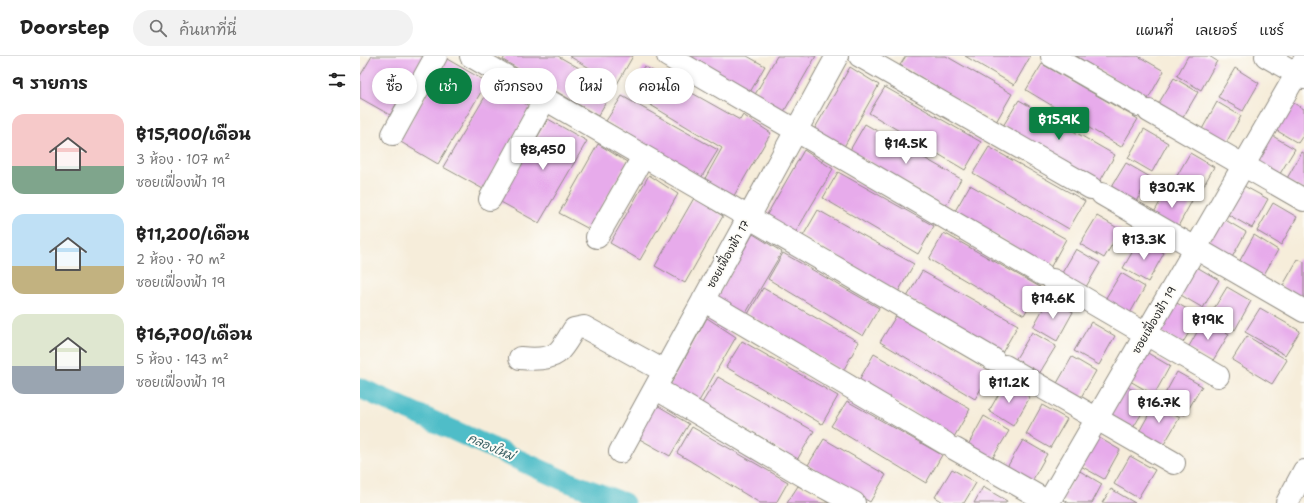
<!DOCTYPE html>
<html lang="th">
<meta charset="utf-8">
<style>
:root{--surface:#fff;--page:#f2f2f2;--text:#222;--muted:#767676;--line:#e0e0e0;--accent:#0b8043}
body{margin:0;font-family:"Shantell Sans","Playpen Sans Thai",sans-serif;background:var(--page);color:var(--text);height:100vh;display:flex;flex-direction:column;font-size:15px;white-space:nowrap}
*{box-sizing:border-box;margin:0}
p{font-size:13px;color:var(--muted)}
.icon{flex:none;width:22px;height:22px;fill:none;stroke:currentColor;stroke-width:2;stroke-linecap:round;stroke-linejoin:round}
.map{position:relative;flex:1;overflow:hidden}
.side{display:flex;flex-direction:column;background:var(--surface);width:360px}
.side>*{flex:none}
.top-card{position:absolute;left:12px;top:12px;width:380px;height:36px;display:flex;gap:8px}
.price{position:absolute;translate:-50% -34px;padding:0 9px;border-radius:4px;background:#fff;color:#222;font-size:13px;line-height:26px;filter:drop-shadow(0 1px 2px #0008)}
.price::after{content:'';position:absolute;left:50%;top:24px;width:12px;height:9px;margin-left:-6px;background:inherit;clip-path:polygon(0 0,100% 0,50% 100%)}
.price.active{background:var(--accent);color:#fff}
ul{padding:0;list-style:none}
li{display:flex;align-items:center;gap:12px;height:100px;padding:0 12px}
li span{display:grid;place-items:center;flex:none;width:112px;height:80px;border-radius:12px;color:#555}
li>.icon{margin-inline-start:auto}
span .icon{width:48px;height:48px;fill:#fffc;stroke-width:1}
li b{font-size:17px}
h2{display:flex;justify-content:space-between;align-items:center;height:48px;padding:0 12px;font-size:17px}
.pill{padding:0 14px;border-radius:18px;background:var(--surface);box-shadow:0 2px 6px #0003;font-size:14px;line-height:36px}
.pill.active{background:var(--accent);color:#fff}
header{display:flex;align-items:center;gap:24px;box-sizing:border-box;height:56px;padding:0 20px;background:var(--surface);border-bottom:1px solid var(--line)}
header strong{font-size:19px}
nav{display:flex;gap:22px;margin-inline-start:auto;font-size:14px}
.search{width:280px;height:36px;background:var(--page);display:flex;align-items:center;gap:10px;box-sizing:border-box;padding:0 14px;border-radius:22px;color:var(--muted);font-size:15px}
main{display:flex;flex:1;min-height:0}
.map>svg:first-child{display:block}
</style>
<header>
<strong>Doorstep</strong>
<div class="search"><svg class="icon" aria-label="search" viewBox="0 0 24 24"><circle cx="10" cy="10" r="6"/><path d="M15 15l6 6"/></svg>ค้นหาที่นี่</div>
<nav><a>แผนที่</a><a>เลเยอร์</a><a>แชร์</a></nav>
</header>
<main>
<section class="side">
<h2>9 รายการ<svg class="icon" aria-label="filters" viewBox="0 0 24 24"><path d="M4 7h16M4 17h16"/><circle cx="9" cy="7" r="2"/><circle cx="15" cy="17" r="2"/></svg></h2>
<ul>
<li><span style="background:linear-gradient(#f6c9c9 65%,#7fa58c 0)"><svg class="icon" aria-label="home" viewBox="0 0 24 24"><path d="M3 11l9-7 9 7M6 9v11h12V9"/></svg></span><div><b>฿15,900/เดือน</b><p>3 ห้อง · 107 m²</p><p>ซอยเฟื่องฟ้า 19</p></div></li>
<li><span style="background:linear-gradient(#bfe0f5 65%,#c2b280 0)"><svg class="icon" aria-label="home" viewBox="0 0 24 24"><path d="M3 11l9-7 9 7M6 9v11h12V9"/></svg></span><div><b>฿11,200/เดือน</b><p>2 ห้อง · 70 m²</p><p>ซอยเฟื่องฟ้า 19</p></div></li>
<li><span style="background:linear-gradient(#dfe7d0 65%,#9aa5b1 0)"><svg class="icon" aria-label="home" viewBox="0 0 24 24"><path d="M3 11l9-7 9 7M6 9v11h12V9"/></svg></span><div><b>฿16,700/เดือน</b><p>5 ห้อง · 143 m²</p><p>ซอยเฟื่องฟ้า 19</p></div></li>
</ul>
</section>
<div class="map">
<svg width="944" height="447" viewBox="0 0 944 447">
<rect width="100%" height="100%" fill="#fdfcf7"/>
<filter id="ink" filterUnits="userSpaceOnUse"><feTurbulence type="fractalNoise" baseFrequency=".025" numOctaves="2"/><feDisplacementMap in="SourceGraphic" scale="8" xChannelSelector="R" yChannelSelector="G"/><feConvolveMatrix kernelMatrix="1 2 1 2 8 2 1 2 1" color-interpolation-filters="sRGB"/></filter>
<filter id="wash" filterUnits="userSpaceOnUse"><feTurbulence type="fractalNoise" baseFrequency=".012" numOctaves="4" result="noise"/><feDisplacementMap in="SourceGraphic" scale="16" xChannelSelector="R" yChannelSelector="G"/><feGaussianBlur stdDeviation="0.9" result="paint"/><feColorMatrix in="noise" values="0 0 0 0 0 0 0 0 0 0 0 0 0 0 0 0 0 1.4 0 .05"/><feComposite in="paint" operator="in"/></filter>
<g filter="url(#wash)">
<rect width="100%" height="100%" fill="#f6edda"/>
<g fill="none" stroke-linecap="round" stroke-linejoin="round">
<!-- canal -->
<path stroke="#4fbdc8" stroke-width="21" d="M0 332 203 424 264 447"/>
</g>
<g id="blocks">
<!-- building -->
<path fill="#e7abeb" d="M12 0H64L30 59 0 42V20Z
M145 0H198L254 32 238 60 143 4Z
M209 0H273L257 28Z
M324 0H387L405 10 389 38Z
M417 0H456L422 59 393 42Z
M546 0H586L652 38 636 66 540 9Z
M605 0H669L670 1 654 29Z
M716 0H778L804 15 788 43Z
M828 0H849L857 5 841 34 817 20Z
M87 3 127 26 78 108 39 85Z
M682 8 778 63 761 91 666 34Z
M284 10 380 64 383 59 411 77 372 143 343 126 362 92 269 36Z
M490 11 519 29 481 96 451 79Z
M875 12 899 27 883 55 858 41Z
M814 22 838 36 821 65 797 50Z
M132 29 171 51 123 133 83 111Z
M525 31 621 86 605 114 509 57Z
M262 40 358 94 341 122 246 65Z
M659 44 755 99 739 127 643 70Z
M930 45 944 53V78L938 87 914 73Z
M857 46 881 60 865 89 841 75Z
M188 63 227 85 179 167 139 145Z
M505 68 601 123 585 151 490 94Z
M784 73 808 87 792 116 768 102Z
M911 79 935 93 918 121 894 107Z
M238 88 267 106 229 173 199 157Z
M629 91 725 145 709 173 613 117Z
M444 94 473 113 434 179 405 162Z
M942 96 944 97V134L926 124Z
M830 97 854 111 838 140 814 125Z
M766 107 790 121 774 149 749 135Z
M478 116 574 170 558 198 463 142Z
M289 119 318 138 280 204 250 187Z
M610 129 706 183 690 212 595 155Z
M884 130 908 143 892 172 867 158Z
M808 132 832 145 816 174 792 160Z
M334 142 363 160 325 227 295 210Z
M913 147 937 161 921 189 897 175Z
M458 154 554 208 538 236 443 180Z
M737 160 761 174 744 202 720 188Z
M862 162 886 176 870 205 846 190Z
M584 177 680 231 664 259 569 203Z
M393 178 422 196 383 262 354 246Z
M894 179 918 194 902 222 878 208Z
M780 183 804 197 788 226 763 212Z
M716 193 740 207 723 236 699 222Z
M423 197 519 252 503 280 408 223Z
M938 203 944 206V244L922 231Z
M835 210 859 224 843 252 819 238Z
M562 215 658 269 642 297 547 241Z
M761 217 785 231 769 259 744 245Z
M867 231 891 245 875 274 850 259Z
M403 232 499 286 483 315 388 258Z
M689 242 713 256 697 285 673 271Z
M815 246 839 260 822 288 798 274Z
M900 252 940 275 925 299 885 276Z
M536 260 632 314 615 343 520 286Z
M347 262 376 281 338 347 309 331Z
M844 264 869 278 852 306 828 292Z
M731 266 755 280 739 309 714 295Z
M672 276 696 290 679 318 655 304Z
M887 280 927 304 912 328 872 304Z
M382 285 478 340 462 368 366 311Z
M786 296 810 310 794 339 770 325Z
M514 298 610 353 594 381 499 324Z
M712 301 736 315 720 343 696 329Z
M817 316 842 330 825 359 801 345Z
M358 321 454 375 437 404 342 347Z
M645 327 670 341 653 370 629 355Z
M766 330 790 344 773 372 749 358Z
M487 345 582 399 566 427 471 370Z
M795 347 820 361 803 390 779 376Z
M295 348 329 368 310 400 276 381Z
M682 349 707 363 690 392 666 378Z
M624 360 649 375 632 403 608 389Z
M332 371 428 426 416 447H400L317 397Z
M736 380 760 394 744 423 719 409Z
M464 383 526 419 510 446 448 409Z
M663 384 687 398 671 427 646 413Z
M770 400 795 414 778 442 754 428Z
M592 413 616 427 604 447H585L575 441Z
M718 414 742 428 732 447H709L702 443Z
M438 430 454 438 469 447H427Z
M623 431 647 445 646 447H614Z
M751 433 775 447H742Z"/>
</g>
</g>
<g filter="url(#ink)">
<use href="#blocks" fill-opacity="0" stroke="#908c82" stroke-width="1"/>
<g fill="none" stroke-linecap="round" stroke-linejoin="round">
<!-- minor casing -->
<g stroke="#908c82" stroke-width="24">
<path id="minor" d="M111 0 633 303
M308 0 682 218
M500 0 731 132
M692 0 778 49
M906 0 944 22
M789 55 944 144
M33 78 76 0
M742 138 944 255
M130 143 185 43
M237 181 283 101
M693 224 858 320
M343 244 585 387
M160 302C170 303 188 304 197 297 204 291 209 281 214 273L224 271 304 315
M645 310 814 407
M295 332 451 424 494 447
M595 393 690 447
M260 396 477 0
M688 447 944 5
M927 447 944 415"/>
</g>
<!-- minor -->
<use href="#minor" stroke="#fff" stroke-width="22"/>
</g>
</g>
<g text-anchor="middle" stroke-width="4" stroke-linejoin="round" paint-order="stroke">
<!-- street labels -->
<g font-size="11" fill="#2b2b2b" stroke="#fdfcf7">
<text transform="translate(368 198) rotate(-61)" y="4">ซอยเฟื่องฟ้า 17</text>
<text transform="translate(794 264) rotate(-60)" y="4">ซอยเฟื่องฟ้า 19</text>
</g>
<!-- water labels -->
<g font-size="12" font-style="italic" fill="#385e62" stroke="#fdfcf7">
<text transform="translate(131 391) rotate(24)" y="4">คลองใหม่</text>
</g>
</g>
</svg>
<b class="price active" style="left:699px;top:85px">฿15.9K</b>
<b class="price" style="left:546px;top:109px">฿14.5K</b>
<b class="price" style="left:183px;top:115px">฿8,450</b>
<b class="price" style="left:812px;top:153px">฿30.7K</b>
<b class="price" style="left:784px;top:205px">฿13.3K</b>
<b class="price" style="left:693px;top:264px">฿14.6K</b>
<b class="price" style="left:848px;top:285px">฿19K</b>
<b class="price" style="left:649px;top:348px">฿11.2K</b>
<b class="price" style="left:799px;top:368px">฿16.7K</b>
<div class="top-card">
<a class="pill">ซื้อ</a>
<a class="pill active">เช่า</a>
<a class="pill">ตัวกรอง</a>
<a class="pill">ใหม่</a>
<a class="pill">คอนโด</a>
</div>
</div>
</main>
